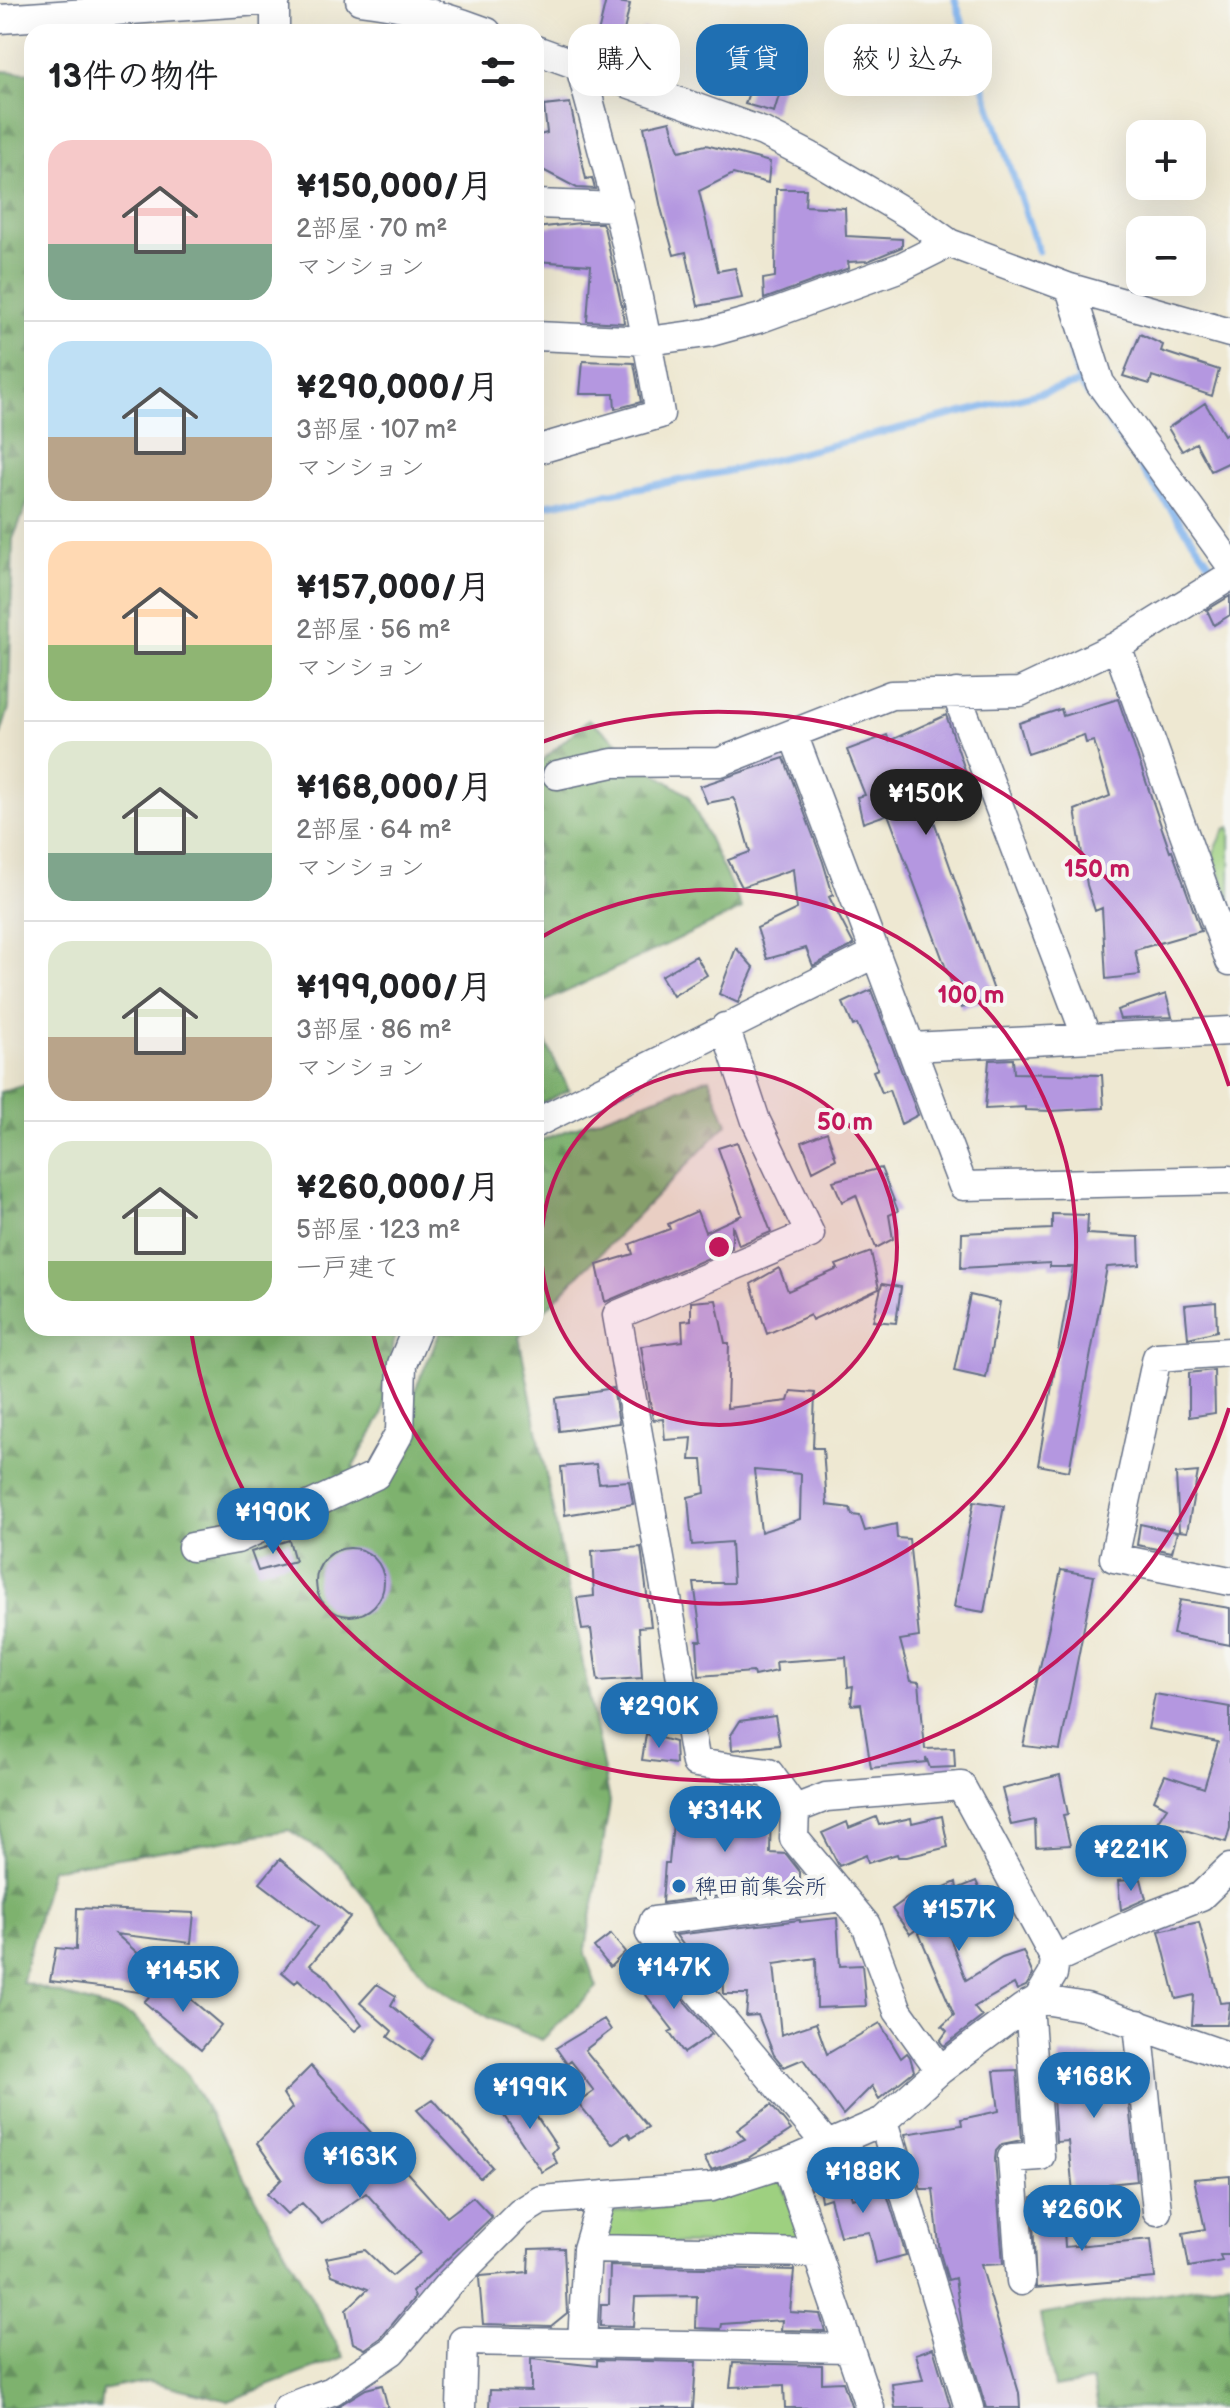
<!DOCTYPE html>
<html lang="ja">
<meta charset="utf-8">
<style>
:root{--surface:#fff;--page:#f6f6f6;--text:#202124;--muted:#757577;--line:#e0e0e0;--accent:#1f6fb2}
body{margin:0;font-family:"Balsamiq Sans","Klee One",sans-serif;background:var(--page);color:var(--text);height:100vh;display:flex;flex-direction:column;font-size:30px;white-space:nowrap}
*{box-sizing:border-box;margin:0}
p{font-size:26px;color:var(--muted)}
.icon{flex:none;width:44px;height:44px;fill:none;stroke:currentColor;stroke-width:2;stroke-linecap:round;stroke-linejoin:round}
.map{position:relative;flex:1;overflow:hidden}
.panel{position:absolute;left:24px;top:24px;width:520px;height:1312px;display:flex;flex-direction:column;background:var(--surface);border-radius:24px;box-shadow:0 8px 32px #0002}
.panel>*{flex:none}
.top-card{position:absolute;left:568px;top:24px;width:542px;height:72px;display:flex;gap:16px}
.buttons{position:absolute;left:1126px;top:120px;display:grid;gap:16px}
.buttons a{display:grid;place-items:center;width:80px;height:80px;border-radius:16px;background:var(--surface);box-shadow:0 8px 32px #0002;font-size:40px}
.price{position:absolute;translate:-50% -68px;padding:0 18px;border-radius:28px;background:var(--accent);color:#fff;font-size:26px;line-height:52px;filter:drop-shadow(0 2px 4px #0008)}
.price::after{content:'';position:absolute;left:50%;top:48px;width:24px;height:18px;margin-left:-12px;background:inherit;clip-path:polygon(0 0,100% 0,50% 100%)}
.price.selected{background:#222;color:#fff}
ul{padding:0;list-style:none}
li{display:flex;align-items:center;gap:24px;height:200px;padding:0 24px}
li+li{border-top:2px solid var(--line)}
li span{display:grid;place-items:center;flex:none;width:224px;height:160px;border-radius:24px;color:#555}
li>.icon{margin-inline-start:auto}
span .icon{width:96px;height:96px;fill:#fffc;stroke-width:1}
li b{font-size:34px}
h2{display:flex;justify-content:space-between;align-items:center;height:96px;padding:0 24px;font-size:34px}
.tag{padding:0 28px;border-radius:24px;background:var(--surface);box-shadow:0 8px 32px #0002;font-size:28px;line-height:72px}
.tag.selected{background:var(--accent);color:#fff}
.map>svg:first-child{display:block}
</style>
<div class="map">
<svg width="1230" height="2408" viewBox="0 0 1230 2408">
<defs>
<pattern id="forest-firs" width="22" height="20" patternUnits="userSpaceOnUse" patternTransform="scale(2)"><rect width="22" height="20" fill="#7eb26e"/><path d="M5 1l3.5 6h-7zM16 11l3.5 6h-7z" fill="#66915e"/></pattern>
</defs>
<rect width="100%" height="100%" fill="#f6f6f2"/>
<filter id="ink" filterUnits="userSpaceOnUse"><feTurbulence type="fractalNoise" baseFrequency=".0125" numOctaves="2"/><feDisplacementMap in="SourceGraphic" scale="16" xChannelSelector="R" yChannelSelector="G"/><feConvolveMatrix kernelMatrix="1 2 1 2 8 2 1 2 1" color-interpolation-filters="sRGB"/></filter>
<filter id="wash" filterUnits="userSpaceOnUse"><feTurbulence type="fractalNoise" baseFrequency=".006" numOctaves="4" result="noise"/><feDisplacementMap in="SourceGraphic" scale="32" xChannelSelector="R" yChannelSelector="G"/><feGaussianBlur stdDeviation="1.8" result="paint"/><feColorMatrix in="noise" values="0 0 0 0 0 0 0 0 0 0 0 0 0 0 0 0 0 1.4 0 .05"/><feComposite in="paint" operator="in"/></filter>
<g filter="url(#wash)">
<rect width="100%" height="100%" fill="#eee8d2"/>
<!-- green -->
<path fill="#9ed080" stroke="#5c806f" stroke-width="2" d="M1230 827V901L1213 854 1225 829Z
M767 2176 781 2180 805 2245 605 2243 611 2213 694 2204 728 2195Z"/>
<!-- forest -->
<path fill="url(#forest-firs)" stroke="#4c7066" stroke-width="2" d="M0 71 32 73V492L13 539 9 708 0 737Z
M589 719 662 778 688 795 742 909 536 1006V766Z
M536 1022 569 1090 536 1106Z
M709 1078 727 1124 536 1319V1142Z
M32 1083V1328H396L382 1415 353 1467 375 1489 408 1446 414 1392 442 1328H528L519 1337 610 1802 585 1954 597 1987 542 2040 489 2018 428 1981 339 1863 289 1830 51 1869 22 1982 133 2016 188 2075 344 2357 229 2401 149 2381 102 2390 100 2408H0V1092Z
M1230 2282V2408H1098L1093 2381 1054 2387 1040 2315Z"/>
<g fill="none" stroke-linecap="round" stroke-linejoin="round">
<!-- stream -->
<path stroke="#80b3ed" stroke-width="7" d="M955 0 1038 251
M1057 306 1080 383 1211 565
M536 507 724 472 1080 383"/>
</g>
<g id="blocks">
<!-- building -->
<path fill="#b497e0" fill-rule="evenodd" d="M606 0 630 4 622 40 598 33Z
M643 28 661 34 656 59 635 53Z
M759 63 787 69 774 112 745 104Z
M570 103 586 179 592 178 595 189 577 188 541 169 536 153V136L547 133 544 106Z
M670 121 679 151 706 145 770 162 768 183 733 174 699 191 718 271 735 268 742 298 698 306 686 252 674 255 661 208 644 127Z
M776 189H806L805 206 845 208 846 236 902 239V247L868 261 848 262 849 268 764 299 763 279 775 277Z
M580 223H602L604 227 622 307 624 323 587 321 591 265 536 261V228Z
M1140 334 1163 345 1161 351 1219 370 1212 396 1152 376 1150 384 1123 376Z
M583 361 634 363 641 402 615 409 614 394H580Z
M1205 403 1224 435 1230 431V462L1211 471 1196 443 1182 451 1168 428Z
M1230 596V615L1214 625 1207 610Z
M1118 699 1170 852 1172 851 1201 931 1135 950 1140 975 1106 979 1102 908 1095 911 1087 885 1075 810 1110 796 1094 741 1086 743 1084 735 1028 754 1019 723 1061 709 1063 716Z
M946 715 972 790 929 807 997 999 961 1008 888 814 863 823 857 797 865 795 847 750 887 735 889 741Z
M784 758 823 862 833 895 829 897 854 945 813 966 806 948 767 959 757 928 797 909 793 869 742 887 728 860 750 852 736 803 733 798 707 803 700 786Z
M736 948 754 968 738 1003 719 994Z
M696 956 707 975 673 996 661 976Z
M871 990 918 1115 901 1124 889 1090 882 1093 873 1071 878 1069 857 1024 853 1026 843 1003Z
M1166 994 1172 1017 1120 1019 1117 1010Z
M1013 1059 1014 1073 1102 1075 1104 1108 1051 1111 1025 1110V1107L985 1109 989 1060Z
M827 1132 836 1159 813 1171 802 1142Z
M737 1142 771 1232 739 1245 732 1225V1248L605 1302 597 1265 633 1254 630 1244 670 1229 668 1224 697 1211 705 1232 742 1215 718 1148Z
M881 1168 898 1211 889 1215 893 1239 876 1248 856 1195 842 1202 833 1181Z
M1052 1214 1088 1215 1087 1234 1139 1237 1140 1265 1107 1267 1069 1471 1038 1465 1073 1267H1050V1263L961 1268 962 1233 1052 1229Z
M871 1252 879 1289 812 1320 810 1315 767 1334 751 1284 779 1268 788 1291 838 1269 836 1265Z
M882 1284 901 1287 896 1323 873 1321Z
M970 1295 1000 1302 986 1378 954 1371Z
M716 1300 725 1343H729L727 1408 788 1401 791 1391 815 1393 813 1448H823L827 1505 850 1508 852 1515 860 1516 865 1531 896 1524 897 1538 909 1539 919 1637 900 1640 911 1681 919 1682 925 1749 954 1748 955 1767 930 1768 926 1757V1762L871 1768 861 1704 851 1705 853 1686 848 1687 846 1657 776 1662 777 1671 754 1676 753 1672 699 1676 697 1641H702L694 1583H733L731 1542 692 1545 688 1497 705 1493 702 1460H690L692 1438 665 1440 663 1419 653 1420 641 1346 683 1341 682 1321 691 1320V1302ZM754 1470 801 1474 800 1519 761 1532Z
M1216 1302 1217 1331 1188 1338 1185 1305Z
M1214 1370 1215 1413 1189 1417V1373Z
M613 1388 619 1423 559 1431 556 1398 589 1394V1392Z
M596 1464 599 1483 629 1481 633 1504 565 1515 561 1467Z
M1198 1472 1187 1532 1179 1531 1176 1474Z
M974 1501 1004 1506 984 1612 954 1607Z
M1140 1524 1177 1532 1172 1552 1137 1545Z
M289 1540 295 1561 258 1571 251 1552Z
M641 1547 651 1626 639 1627 642 1678 598 1681 591 1629 582 1630 577 1598 594 1596 592 1551Z
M316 1582a34 34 0 1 1 68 0a34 34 0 1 1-68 0Z
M1061 1570 1094 1576 1060 1750 1023 1746Z
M1180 1600 1230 1608V1645L1173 1634Z
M1155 1694 1230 1707V1828L1226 1842 1157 1822 1167 1807 1154 1800 1165 1775 1204 1788 1218 1742 1148 1729Z
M775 1716 780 1745 732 1750 731 1735 740 1721Z
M646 1734 675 1742 676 1764 642 1760Z
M1060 1775 1068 1814 1063 1815 1070 1845 1036 1847 1035 1820 1011 1825 1002 1789Z
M722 1801H768L771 1804 770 1853 786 1854 800 1872V1885L662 1903 665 1863H669L674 1813 722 1812Z
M942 1816 948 1847 907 1857H898L897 1854 868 1863 866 1855 839 1866 822 1833 847 1822 849 1828 876 1817 879 1825 911 1818 912 1823Z
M280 1859 350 1917 310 1965 325 1976 362 2025 355 2031 298 1979 295 1983 282 1972 318 1927 260 1883Z
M1141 1879 1146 1899 1121 1910 1118 1881Z
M976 1881 988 1908 959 1918 960 1922 946 1927 966 1980 1002 1958 1023 1951 1033 1975 1026 1986 1017 1990 1014 1984 974 2007 982 2017 944 2046 940 2041 947 2031 942 2026 954 2015 917 1929 910 1934 892 1909 913 1894 916 1900 956 1882 957 1889Z
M77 1908 194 1913 191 1943 116 1934 142 1957 139 1992 50 1981 56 1948 76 1950Z
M837 1918 840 1966 862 1965 866 2006 817 2008 816 1958 774 1964 781 2035 816 2023 827 2054 880 2023 901 2058 907 2053 910 2057 914 2071 879 2099 872 2086 843 2115 803 2059 784 2067 774 2055 758 2015 746 2016 748 1994H724L723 1963 698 1965 676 1935 800 1920V1922Z
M1199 1922 1220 2003 1230 2002 1227 2025H1192L1194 1995 1176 1999 1159 1931Z
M611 1934 625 1952 610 1967 594 1947Z
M656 1967 712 2034 684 2053 669 2032 673 2030 636 1982Z
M166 1978 221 2025 201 2050 144 2002Z
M377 1984 396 1996 391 2005 433 2040 421 2060 388 2037 392 2031 360 2003Z
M604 2019 611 2030 585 2050 648 2127 631 2138 628 2133 612 2144 578 2103 594 2091 571 2061 567 2064 556 2048Z
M1059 2055 1124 2057 1137 2181 1109 2184V2188L1073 2193 1068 2141 1056 2142 1051 2067H1058Z
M311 2066 447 2217 473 2197 492 2217 412 2292 415 2297 381 2338 365 2349 353 2343 346 2310 368 2289 332 2275 326 2258 365 2250 392 2276 420 2253 366 2193 322 2224 302 2203 287 2214 267 2194 282 2179 257 2143 292 2108 283 2094Z
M1017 2070 1022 2140 1002 2144 996 2151 995 2159 1003 2264 981 2265 1019 2393 1020 2408H986L962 2326 955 2278 948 2280 940 2253 933 2189H921L905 2134 962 2125 961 2119 999 2111 994 2071Z
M521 2093 557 2147 552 2153 557 2163 542 2172 498 2107Z
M433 2099 492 2167 480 2178 417 2110Z
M771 2105 791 2130 748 2158 711 2170 704 2158 745 2139 737 2130Z
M844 2168 852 2199 886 2191 906 2255 876 2263 869 2232 840 2236 830 2198 821 2201 817 2174Z
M1230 2176V2255H1220L1222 2261 1189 2267 1183 2233 1205 2229 1194 2179Z
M1062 2193 1065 2247 1151 2239 1155 2278 1036 2288 1032 2197Z
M564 2248 567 2313 551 2326 483 2324 479 2278 481 2276 528 2272 529 2249Z
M610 2266 794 2270 790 2312 820 2314 825 2331 781 2330 782 2320 722 2324 721 2329 696 2328 697 2296 635 2297 633 2327 600 2326 601 2304H609Z
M933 2348 951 2408H895L892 2384 923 2380 916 2354Z
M531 2359 597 2366V2360L696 2362 693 2408H489L490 2390 531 2391Z
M733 2363 822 2365V2383L843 2382 852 2408H785L784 2385 730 2387Z
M382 2385 388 2408H335L366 2389Z"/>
</g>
</g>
<g filter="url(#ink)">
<use href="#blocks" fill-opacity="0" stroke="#657087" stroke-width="2"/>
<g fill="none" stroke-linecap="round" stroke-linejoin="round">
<!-- street casing -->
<g stroke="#657087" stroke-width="31">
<path id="street" d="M360 0C405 5 445 16 487 32
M0 19 276 0
M275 32V0
M536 50 763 132 810 156 911 216 949 243 1070 288 1230 333
M536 204 619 207
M1070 288 1100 383 1230 564
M536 336 648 341 707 333 761 318 901 267 949 243
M536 450 660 414C641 296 612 182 580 67
M1117 646 1230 961
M956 693 1087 1038
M793 734 963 1186 1230 1180
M557 775 613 763 720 762 891 695 1020 692 1117 646 1230 576
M725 1027 756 1121 810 1234 617 1315 696 1763 769 1773 795 1809 794 1838 866 1925 898 2011 940 2070
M911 1047 1230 1031
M536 1123 876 953
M1230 1352 1157 1357 1114 1558 1230 1581
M192 1547 237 1539 376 1475 400 1432 402 1364 417 1328
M795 1809 826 1797 961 1786 1055 1959
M1038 1999 1086 2007 1230 2057
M1138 2024 1157 2211
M883 2121 969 2408
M827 2145 650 1933 654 1921 843 1897
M786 2163 870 2408
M587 2249 816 2253
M1021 2281 1012 2158 1040 2156 1029 2004
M582 2343 587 2249 603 2195
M287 2408 332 2391 392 2351 447 2286 520 2213 541 2200 712 2187 786 2163 883 2121 940 2070 1023 2008 1038 1999 1053 1974 1055 1959 1147 1917 1201 1896 1230 1868
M461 2408 463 2341 849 2348"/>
</g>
<!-- street -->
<use href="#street" stroke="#fff" stroke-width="28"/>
</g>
</g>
<!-- distance rings -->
<circle cx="719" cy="1247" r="178" fill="#c2185b" fill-opacity=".12"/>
<g fill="none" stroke="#c2185b" stroke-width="4">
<circle cx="719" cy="1247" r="178"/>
<path d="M538 939A357 357 0 1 1 372 1330"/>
<path d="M1229 1408A535 535 0 0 1 191 1331M536 744A535 535 0 0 1 1229 1086"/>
</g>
<!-- markers -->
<circle fill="#1f6fb2" stroke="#f6f6f2" stroke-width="3" cx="679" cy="1886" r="8"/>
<g text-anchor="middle" stroke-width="8" stroke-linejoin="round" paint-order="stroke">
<!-- poi labels -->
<g font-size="22" fill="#1b2f5e" stroke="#f6f6f2" text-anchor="start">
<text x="695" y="1894">稗田前集会所</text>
</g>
</g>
<circle cx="719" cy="1247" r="12" fill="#c2185b" stroke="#f6f6f2" stroke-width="4"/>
<g font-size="24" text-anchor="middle" font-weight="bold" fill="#c2185b" stroke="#f6f6f2" stroke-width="8" stroke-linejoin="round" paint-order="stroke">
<text x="1097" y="877">150 m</text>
<text x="971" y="1003">100 m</text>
<text x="845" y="1130">50 m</text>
</g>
</svg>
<div class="buttons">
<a>+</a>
<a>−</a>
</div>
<b class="price selected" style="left:926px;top:837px">¥150K</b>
<b class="price" style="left:273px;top:1556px">¥190K</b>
<b class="price" style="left:659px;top:1750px">¥290K</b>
<b class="price" style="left:725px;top:1854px">¥314K</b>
<b class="price" style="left:1131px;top:1893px">¥221K</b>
<b class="price" style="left:959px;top:1953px">¥157K</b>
<b class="price" style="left:674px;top:2011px">¥147K</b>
<b class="price" style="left:183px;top:2014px">¥145K</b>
<b class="price" style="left:1094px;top:2120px">¥168K</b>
<b class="price" style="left:530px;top:2131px">¥199K</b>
<b class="price" style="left:360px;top:2200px">¥163K</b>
<b class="price" style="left:863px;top:2215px">¥188K</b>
<b class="price" style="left:1082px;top:2253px">¥260K</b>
<div class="top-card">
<a class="tag">購入</a>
<a class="tag selected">賃貸</a>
<a class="tag">絞り込み</a>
</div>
<section class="panel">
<h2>13件の物件<svg class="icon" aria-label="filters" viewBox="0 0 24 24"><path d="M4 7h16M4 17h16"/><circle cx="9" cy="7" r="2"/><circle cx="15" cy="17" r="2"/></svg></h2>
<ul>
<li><span style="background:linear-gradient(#f6c9c9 65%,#7fa58c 0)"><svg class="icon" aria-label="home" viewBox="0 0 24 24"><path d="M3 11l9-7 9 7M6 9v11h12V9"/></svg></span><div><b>¥150,000/月</b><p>2部屋 · 70 m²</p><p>マンション</p></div></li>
<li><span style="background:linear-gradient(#bfe0f5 60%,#b9a48a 0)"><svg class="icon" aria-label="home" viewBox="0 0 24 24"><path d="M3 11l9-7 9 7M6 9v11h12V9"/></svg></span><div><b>¥290,000/月</b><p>3部屋 · 107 m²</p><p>マンション</p></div></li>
<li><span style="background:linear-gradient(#ffd9b3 65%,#8fb573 0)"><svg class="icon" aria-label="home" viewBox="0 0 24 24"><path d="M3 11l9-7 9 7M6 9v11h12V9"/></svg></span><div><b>¥157,000/月</b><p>2部屋 · 56 m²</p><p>マンション</p></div></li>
<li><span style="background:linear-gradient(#dfe7d0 70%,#7fa58c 0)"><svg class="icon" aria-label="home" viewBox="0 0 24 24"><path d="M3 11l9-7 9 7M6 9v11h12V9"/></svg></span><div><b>¥168,000/月</b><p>2部屋 · 64 m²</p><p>マンション</p></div></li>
<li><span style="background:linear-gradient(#dfe7d0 60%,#b9a48a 0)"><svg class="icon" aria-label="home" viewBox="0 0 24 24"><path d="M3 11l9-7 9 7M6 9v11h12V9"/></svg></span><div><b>¥199,000/月</b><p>3部屋 · 86 m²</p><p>マンション</p></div></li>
<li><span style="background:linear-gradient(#dfe7d0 75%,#8fb573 0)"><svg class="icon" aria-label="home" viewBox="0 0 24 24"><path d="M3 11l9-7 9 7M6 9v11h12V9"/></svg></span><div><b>¥260,000/月</b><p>5部屋 · 123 m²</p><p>一戸建て</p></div></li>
</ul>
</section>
</div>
